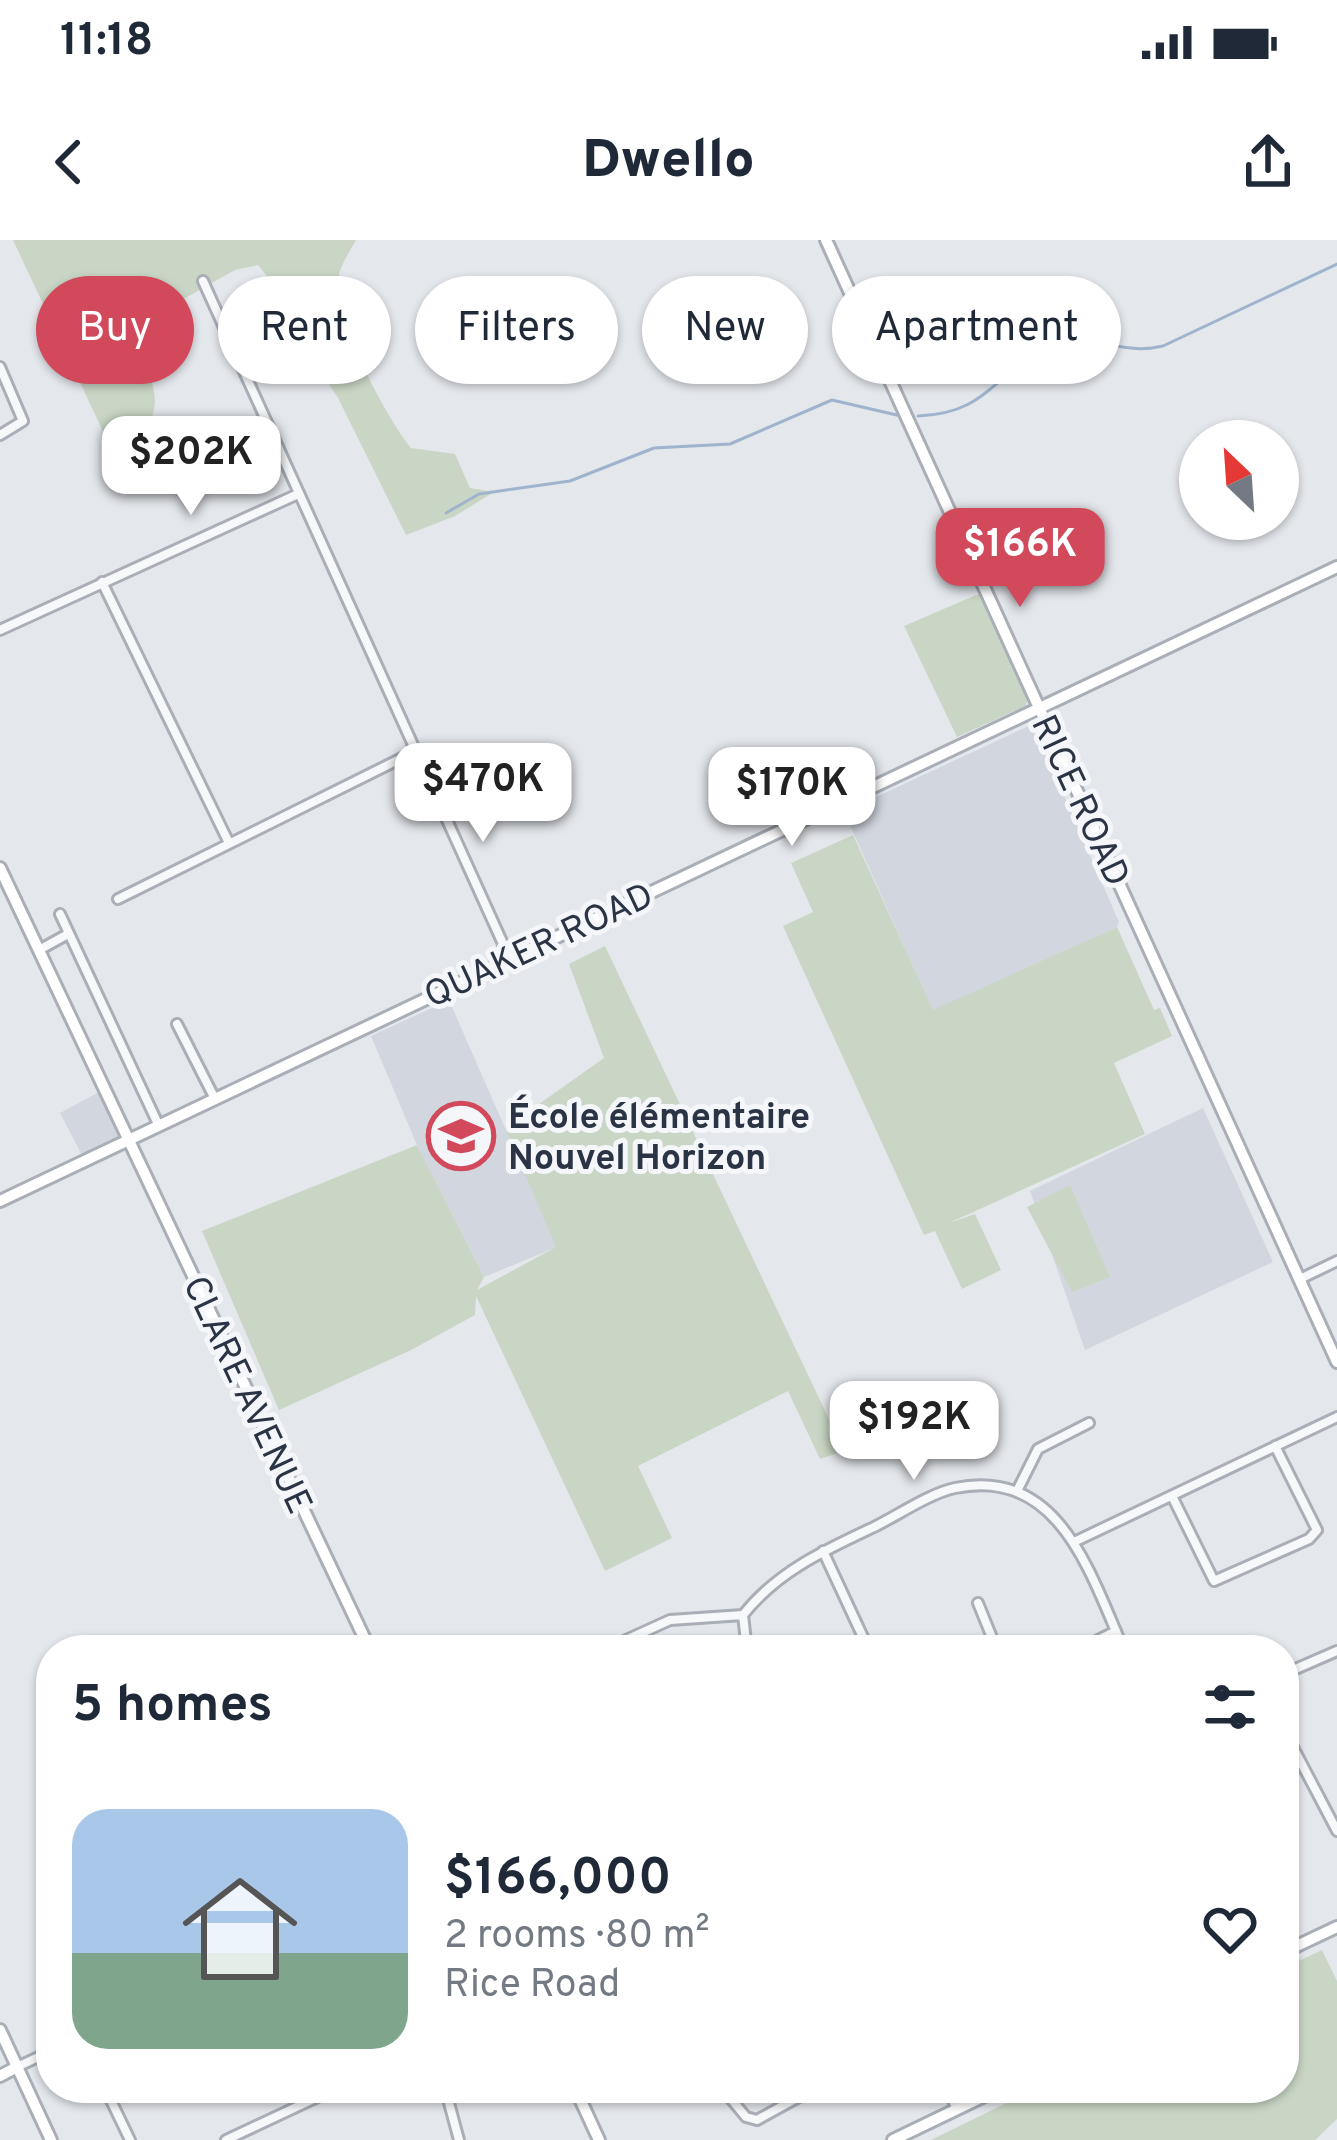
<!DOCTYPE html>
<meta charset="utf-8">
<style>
:root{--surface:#fff;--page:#f2f2f3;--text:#1f2937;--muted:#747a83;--accent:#d1495b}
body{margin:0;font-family:Overpass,sans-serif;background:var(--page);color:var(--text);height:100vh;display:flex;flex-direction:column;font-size:45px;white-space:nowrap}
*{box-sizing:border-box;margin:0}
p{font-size:39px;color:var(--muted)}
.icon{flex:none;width:66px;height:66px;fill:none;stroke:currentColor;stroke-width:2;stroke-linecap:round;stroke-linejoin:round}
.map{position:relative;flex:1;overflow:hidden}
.sheet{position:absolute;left:36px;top:1395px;width:1263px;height:468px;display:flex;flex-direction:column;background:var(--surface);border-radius:48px;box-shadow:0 3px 9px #0004}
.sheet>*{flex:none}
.top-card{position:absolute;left:36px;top:36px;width:1266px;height:108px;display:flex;gap:24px}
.needle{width:78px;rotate:335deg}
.tools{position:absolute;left:1179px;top:180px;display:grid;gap:24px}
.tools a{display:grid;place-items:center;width:120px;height:120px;border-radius:50%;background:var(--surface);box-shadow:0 3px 9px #0004;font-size:60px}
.price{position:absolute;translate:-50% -102px;padding:0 27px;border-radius:24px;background:#fff;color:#222;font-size:39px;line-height:78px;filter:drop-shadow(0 3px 6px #0008)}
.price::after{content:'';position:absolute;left:50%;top:72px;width:36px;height:27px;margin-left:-18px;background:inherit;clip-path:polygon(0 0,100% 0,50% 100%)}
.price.on{background:var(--accent);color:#fff}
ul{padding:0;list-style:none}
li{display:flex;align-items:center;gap:36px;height:300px;padding:0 36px}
li span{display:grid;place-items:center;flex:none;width:336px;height:240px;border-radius:36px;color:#555}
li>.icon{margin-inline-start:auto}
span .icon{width:144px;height:144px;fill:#fffc;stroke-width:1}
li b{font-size:51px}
h2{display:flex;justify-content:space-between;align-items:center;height:144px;padding:0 36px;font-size:51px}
.pill{padding:0 42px;border-radius:54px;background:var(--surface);box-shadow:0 3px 9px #0004;font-size:42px;line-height:108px}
.pill.on{background:var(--accent);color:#fff}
.status{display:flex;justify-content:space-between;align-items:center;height:84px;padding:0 60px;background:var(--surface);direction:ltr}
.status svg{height:33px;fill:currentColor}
header{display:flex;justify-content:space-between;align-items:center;height:156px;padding:0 36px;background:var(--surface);font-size:54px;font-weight:800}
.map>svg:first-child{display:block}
</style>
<div class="status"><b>11:18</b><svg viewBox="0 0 49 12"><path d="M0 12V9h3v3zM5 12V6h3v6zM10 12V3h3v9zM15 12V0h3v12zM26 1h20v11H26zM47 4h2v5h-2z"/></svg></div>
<header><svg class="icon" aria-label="back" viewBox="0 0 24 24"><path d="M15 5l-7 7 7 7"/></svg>Dwello<svg class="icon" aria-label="share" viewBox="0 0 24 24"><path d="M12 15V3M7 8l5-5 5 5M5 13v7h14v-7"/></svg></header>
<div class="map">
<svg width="1337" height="1900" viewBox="0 0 1337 1900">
<rect width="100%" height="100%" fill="#e4e7ec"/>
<!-- built -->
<path fill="#d2d6de" d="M1033 484 1119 682 1117 687 933 771 844 572Z
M449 760 557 1007 484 1037 417 905 371 796Z
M101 851 123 895 82 915 60 873Z
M1203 868 1273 1022 1085 1110 1030 951Z"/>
<!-- green -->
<path fill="#c9d6c5" d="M13 0H356C351 9 342 23 339 34 330 73 386 177 411 208L455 214 470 248 494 252 455 276 406 295 338 158 309 113 280 52 258 25 235 30 150 78 137 102C151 142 167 160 141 198L109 204Z
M981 353 1028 460 1025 466 957 497 904 386Z
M853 595 933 770 1117 687 1154 770 1160 768 1172 796 1114 823 1145 894 949 983 975 974 1001 1030 962 1049 935 991 924 995 783 686 813 672 791 623Z
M605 706 844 1211 820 1219 788 1151 638 1226 672 1298 605 1331 476 1056 475 1075 411 1110 279 1170 202 991 417 905 484 1037 477 1050 556 1007 505 888 604 818 569 724Z
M1070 945 1110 1037 1072 1052 1027 967Z
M1322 1710 1337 1741V1879L1315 1900H931L1037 1848H1284V1728Z"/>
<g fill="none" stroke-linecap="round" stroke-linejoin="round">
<!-- stream -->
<path stroke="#9fb4cc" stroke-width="3" d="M918 176C966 174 980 158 1015 128 1023 120 1033 108 1044 105 1092 89 1117 117 1163 106L1337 24
M446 273 479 254 570 241 654 208 730 204 832 160 901 176"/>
<!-- street casing -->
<g stroke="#a9aeb7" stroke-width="14">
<path id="street" d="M203 41 509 717
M0 127 23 181 0 195
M102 342 229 603
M0 390 298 254
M118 659 418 510
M60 674 158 884
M39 710 68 694
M177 784 214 857
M1300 1039 1337 1021
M1017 1251 1038 1209 1089 1183
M1172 1256 1214 1341 1309 1299 1317 1290 1275 1206
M1076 1301 1337 1177
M823 1311 869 1410
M978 1363 997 1410
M604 1410 670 1380 743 1375
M747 1410 743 1375C777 1332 823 1311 872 1288 897 1276 928 1254 955 1248 1060 1226 1091 1336 1124 1410
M1078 1410 1116 1391
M1284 1434 1337 1411
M1284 1490 1337 1591
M17 1827 51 1811
M105 1848 130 1900
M445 1848 459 1900
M722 1848 746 1877 757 1880 815 1848
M947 1848 957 1869
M226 1900 337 1848"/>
</g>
<!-- secondary casing -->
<g stroke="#a9aeb7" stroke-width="16">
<path id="secondary" d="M826 0 1337 1122
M0 628 370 1410
M0 961 1337 327
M1284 1712 1337 1687
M0 1790 51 1900
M0 1836 17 1827
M575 1848 599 1900
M893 1900 1001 1848"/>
</g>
<!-- street -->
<use href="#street" stroke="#f7f8fa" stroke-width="8"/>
<!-- secondary -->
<use href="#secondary" stroke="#fff" stroke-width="10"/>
</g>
<!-- icons -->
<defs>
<g id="school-ring" transform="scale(3.45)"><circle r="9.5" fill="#f4f6f9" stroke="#d1495b" stroke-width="1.5"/><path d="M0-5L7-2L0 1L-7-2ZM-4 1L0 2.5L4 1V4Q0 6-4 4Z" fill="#d1495b"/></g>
</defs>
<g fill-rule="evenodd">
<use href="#school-ring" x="461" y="896"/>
</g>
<g text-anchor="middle" stroke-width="10" stroke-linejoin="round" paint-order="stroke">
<!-- street labels -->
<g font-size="36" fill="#2b3445" stroke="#f4f6f9">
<text transform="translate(1082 560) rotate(65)" y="13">RICE ROAD</text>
<text transform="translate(538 704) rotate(-25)" y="13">QUAKER ROAD</text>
<text transform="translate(249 1154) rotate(65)" y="13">CLARE AVENUE</text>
</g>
<!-- poi labels -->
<g font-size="36" font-weight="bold" fill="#2b3445" stroke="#f4f6f9" text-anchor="start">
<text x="508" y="888">École élémentaire<tspan x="508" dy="41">Nouvel Horizon</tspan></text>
</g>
</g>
</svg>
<div class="tools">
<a><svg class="needle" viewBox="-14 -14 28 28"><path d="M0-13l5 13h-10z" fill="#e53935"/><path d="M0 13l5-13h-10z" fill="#747a83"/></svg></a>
</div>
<b class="price" style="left:191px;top:278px">$202K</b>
<b class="price on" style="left:1020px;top:370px">$166K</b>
<b class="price" style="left:483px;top:605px">$470K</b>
<b class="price" style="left:792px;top:609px">$170K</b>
<b class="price" style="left:914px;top:1243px">$192K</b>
<div class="top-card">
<a class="pill on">Buy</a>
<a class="pill">Rent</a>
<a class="pill">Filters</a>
<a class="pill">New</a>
<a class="pill">Apartment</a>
</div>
<section class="sheet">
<h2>5 homes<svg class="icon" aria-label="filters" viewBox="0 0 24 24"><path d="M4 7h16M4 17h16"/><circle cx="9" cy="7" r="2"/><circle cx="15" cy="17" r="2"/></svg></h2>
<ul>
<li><span style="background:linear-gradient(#a9c7e8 60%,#7fa58c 0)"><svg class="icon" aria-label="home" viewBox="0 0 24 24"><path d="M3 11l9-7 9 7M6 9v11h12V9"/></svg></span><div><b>$166,000</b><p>2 rooms · 80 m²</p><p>Rice Road</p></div><svg class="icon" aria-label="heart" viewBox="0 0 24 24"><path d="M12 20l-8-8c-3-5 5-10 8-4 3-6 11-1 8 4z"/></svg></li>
</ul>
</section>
</div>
